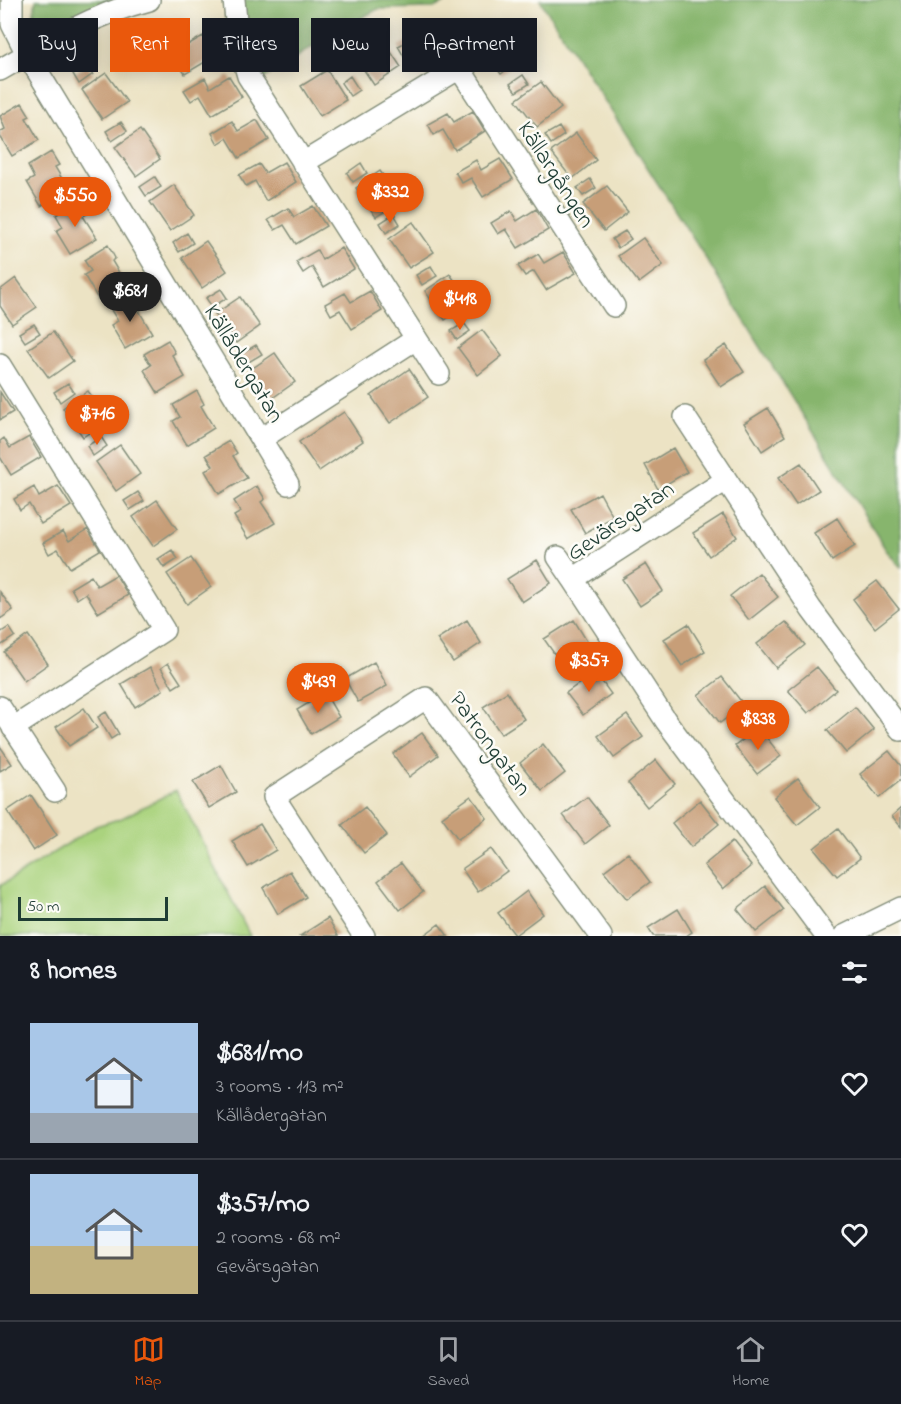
<!DOCTYPE html>
<meta charset="utf-8">
<style>
:root{--surface:#171b24;--page:#242831;--text:#f1f3f6;--muted:#9ea1a6;--line:#363941;--accent:#ea580c}
body{margin:0;font-family:"Indie Flower",sans-serif;background:var(--page);color:var(--text);height:100vh;display:flex;flex-direction:column;font-size:22px;white-space:nowrap}
*{box-sizing:border-box;margin:0}
p{font-size:20px;color:var(--muted)}
.icon{flex:none;width:33px;height:33px;fill:none;stroke:currentColor;stroke-width:2;stroke-linecap:round;stroke-linejoin:round}
.map{position:relative;height:936px;overflow:hidden}
.panel{display:flex;flex-direction:column;background:var(--surface);flex:1}
.panel>*{flex:none}
.top-card{position:absolute;left:18px;top:18px;width:600px;height:54px;display:flex;gap:12px}
.scale{position:absolute;left:18px;bottom:15px;width:150px;box-sizing:border-box;padding-left:6px;border:3px solid #1f3d34;border-top:0;font-size:16px;line-height:21px;white-space:nowrap;color:#1f3d34;-webkit-text-stroke:4px #fdfcf7;paint-order:stroke}
.price{position:absolute;translate:-50% -51px;padding:0 14px;border-radius:21px;background:var(--accent);color:#fff;font-size:20px;line-height:39px;filter:drop-shadow(0 2px 3px #0008)}
.price::after{content:'';position:absolute;left:50%;top:36px;width:18px;height:14px;margin-left:-9px;background:inherit;clip-path:polygon(0 0,100% 0,50% 100%)}
.price.selected{background:#222;color:#fff}
ul{padding:0;list-style:none}
li{display:flex;align-items:center;gap:18px;height:150px;padding:0 30px}
li+li{border-top:2px solid var(--line)}
li span{display:grid;place-items:center;flex:none;width:168px;height:120px;border-radius:0px;color:#555}
li>.icon{margin-inline-start:auto}
span .icon{width:72px;height:72px;fill:#fffc;stroke-width:1}
li b{font-size:26px}
h2{display:flex;justify-content:space-between;align-items:center;height:72px;padding:0 30px;font-size:26px}
.chip{padding:0 21px;border-radius:0px;background:var(--surface);box-shadow:0 3px 15px #0003;font-size:21px;line-height:54px}
.chip.selected{background:var(--accent);color:#fff}
.menu{display:flex;justify-content:space-around;align-items:center;height:84px;border-top:2px solid var(--line);background:var(--surface);font-size:16px;color:var(--muted)}
.menu a{display:grid;justify-items:center;gap:3px}
.menu .selected{color:var(--accent)}
.map>svg:first-child{display:block}
</style>
<div class="map">
<svg width="901" height="936" viewBox="0 0 901 936">
<rect width="100%" height="100%" fill="#fdfcf7"/>
<filter id="ink" filterUnits="userSpaceOnUse"><feTurbulence type="fractalNoise" baseFrequency=".0167" numOctaves="2"/><feDisplacementMap in="SourceGraphic" scale="12" xChannelSelector="R" yChannelSelector="G"/><feConvolveMatrix kernelMatrix="1 2 1 2 8 2 1 2 1" color-interpolation-filters="sRGB"/></filter>
<filter id="wash" filterUnits="userSpaceOnUse"><feTurbulence type="fractalNoise" baseFrequency=".008" numOctaves="4" result="noise"/><feDisplacementMap in="SourceGraphic" scale="24" xChannelSelector="R" yChannelSelector="G"/><feGaussianBlur stdDeviation="1.35" result="paint"/><feColorMatrix in="noise" values="0 0 0 0 0 0 0 0 0 0 0 0 0 0 0 0 0 1.4 0 .05"/><feComposite in="paint" operator="in"/></filter>
<g filter="url(#wash)">
<rect width="100%" height="100%" fill="#ece3c4"/>
<!-- green -->
<path fill="#aad37e" stroke="#648859" stroke-width="1.5" d="M176 790 250 936H0V886L96 826 122 818Z"/>
<!-- forest -->
<path fill="#87b56d" stroke="#537950" stroke-width="1.5" d="M36 0H139L27 56Z
M240 0H452L434 8 378 9 333 33 260 81Z
M540 0H901V568L886 550 710 265Z"/>
<g id="blocks">
<!-- building -->
<path fill="#c79e78" d="M488 22 494 31 480 40 475 31Z
M505 29 525 56 501 74 481 47Z
M379 34 401 67 374 85 352 52Z
M203 36 215 56 185 74 173 55 164 60 158 49 178 38 184 47Z
M408 41 416 56 407 62 398 46Z
M87 65 93 74 79 84 73 74Z
M327 70 346 100 320 116 301 86Z
M106 73 127 102 102 119 82 90Z
M523 75 529 84 516 92 510 84Z
M229 76 242 97 212 115 200 95 191 101 184 90 205 78 210 88Z
M350 76 359 90 350 96 341 83Z
M541 82 561 108 537 127 516 100Z
M22 103 30 116 26 118 39 140 12 156 0 136V132L5 129 0 116Z
M473 111 485 131 455 150 443 130 434 135 428 124 448 113 454 122Z
M257 120 269 140 239 158 227 138 218 144 212 133 232 121 238 131Z
M121 122 127 131 112 141 106 131Z
M559 127 564 135 551 144 545 135Z
M140 130 160 159 136 176 115 147Z
M576 133 596 160 572 179 551 152Z
M51 152 59 165 55 167 68 189 41 206 27 182 34 178 28 166Z
M500 159 513 179 483 197 471 178 462 183 455 172 476 160 481 170Z
M284 162 296 182 266 201 255 181 246 186 239 175 259 164 265 173Z
M361 163 367 173 353 182 347 173Z
M380 171 401 201 376 217 356 188Z
M155 177 161 187 146 196 140 187Z
M590 179 596 188 583 196 577 188Z
M174 185 194 215 170 231 150 202Z
M607 186 628 212 604 231 583 204Z
M79 201 87 214 83 216 97 238 70 254 56 231 63 227 56 215Z
M313 206 326 226 296 244 284 225 275 230 268 220 288 208 294 217Z
M536 209 548 230 518 248 506 229 498 234 491 223 511 211 517 221Z
M394 214 400 224 386 233 380 223Z
M413 222 434 252 409 268 389 239Z
M625 231 631 239 618 248 612 239Z
M187 233 193 243 179 252 173 243Z
M643 238 663 265 639 283 618 256Z
M206 241 227 271 202 288 182 258Z
M108 245 115 258 112 261 125 283 98 299 84 275 91 271 84 260Z
M341 248 354 269 324 287 312 267 303 273 296 262 317 250 322 260Z
M563 252 576 273 546 290 534 271 525 276 518 266 538 254 544 263Z
M431 266 437 276 422 285 416 275Z
M450 274 470 303 445 320 425 291Z
M16 278 37 307 12 324 0 306V290Z
M221 289 227 298 212 307 206 298Z
M370 291 382 311 352 329 340 310 331 315 325 304 345 293 351 302Z
M135 296 142 309 139 311 152 333 125 349 111 325 118 321 111 310Z
M240 297 260 326 236 343 215 314Z
M464 323 470 331 457 340 451 331Z
M34 324 40 333 25 342 19 333Z
M482 330 502 356 478 375 458 348Z
M53 332 73 361 49 378 28 349Z
M168 340 175 353 172 355 185 377 158 393 144 370 151 365 144 354Z
M256 345 262 354 247 363 241 354Z
M726 345 744 372 721 387 703 360Z
M275 353 295 382 271 399 250 370Z
M409 369 428 397 390 423 371 396Z
M68 383 74 392 60 402 54 392Z
M88 391 108 420 83 437 63 408Z
M197 391 204 404 201 406 214 428 187 445 173 421 180 417 173 405Z
M0 392 13 412 0 420Z
M768 408 785 436 762 451 744 423Z
M344 412 363 441 319 471 299 442Z
M29 437 41 457 11 475 0 457V441L4 438 10 448Z
M101 437 107 446 93 456 87 446Z
M229 441 237 453 233 456 247 478 219 494 205 471 213 466 206 455Z
M120 445 140 474 116 491 96 462Z
M673 448 687 472 658 489 645 465Z
M801 463 819 490 796 505 778 478Z
M58 486 71 506 41 524 29 504 20 510 14 499 34 487 39 497Z
M257 486 265 499 261 502 275 523 248 539 234 516 241 512 234 501Z
M138 492 144 501 130 510 124 501Z
M600 493 613 517 585 533 571 509Z
M157 500 177 529 153 546 133 517Z
M723 514 737 537 709 556 693 533Z
M837 518 855 546 832 561 814 533Z
M88 529 100 550 70 568 58 549 49 554 43 543 63 531 69 541Z
M172 550 178 559 164 568 158 559Z
M191 558 211 587 187 604 167 574Z
M537 560 551 583 522 602 507 579Z
M646 564 663 591 640 606 622 579Z
M759 573 778 597 749 620 730 596Z
M116 575 128 595 98 613 86 593 77 599 71 588 91 576 97 586Z
M877 581 899 609 875 628 853 599Z
M0 592 13 610 0 619Z
M467 620 481 643 453 662 437 639Z
M574 620 588 643 560 662 544 639Z
M786 622 805 645 776 668 757 644Z
M688 624 705 651 682 666 664 639Z
M9 627 15 636 0 646V633Z
M28 635 48 664 24 681 4 652Z
M374 662 387 686 358 702 345 679Z
M168 663 181 683 173 688 161 668Z
M150 667 163 690 135 707 121 684Z
M817 667 836 690 808 713 788 690Z
M595 672 611 694 583 715 566 693Z
M722 677 744 705 720 723 698 695Z
M507 692 524 719 501 734 483 707Z
M325 693 339 717 311 734 297 710Z
M855 707 874 730 846 753 827 730Z
M84 708 97 728 69 746 56 727Z
M106 712 119 734 111 739 98 717Z
M627 715 643 737 614 758 598 736Z
M759 728 781 756 757 774 735 746Z
M422 733 438 755 409 777 393 754Z
M543 744 565 773 542 791 520 763Z
M0 746 12 764 0 771Z
M889 751 901 766V780L879 798 860 774Z
M656 760 675 784 647 807 628 783Z
M221 765 236 792 209 808 193 782Z
M798 778 820 807 797 825 774 797Z
M31 795 57 835 33 851 7 811Z
M471 796 487 818 458 839 442 817Z
M587 797 609 825 585 844 563 815Z
M700 800 719 824 691 847 672 823Z
M365 807 387 835 364 853 342 825Z
M901 808V827L892 816Z
M260 824 276 850 248 867 232 841Z
M838 829 860 858 837 876 814 848Z
M732 842 751 866 723 889 704 865Z
M491 849 507 871 478 892 462 869Z
M628 853 650 882 627 899 604 871Z
M401 863 423 892 400 910 378 881Z
M290 871 306 897 278 914 263 888Z
M765 886 784 910 756 932 737 909Z
M527 891 543 914 515 935 498 913Z
M678 909 692 932 686 936H653L648 928Z
M328 918 338 936H300Z
M439 924 448 936H423Z"/>
</g>
</g>
<g filter="url(#ink)">
<use href="#blocks" fill-opacity="0" stroke="#86907c" stroke-width="1.5"/>
<g fill="none" stroke-linecap="round" stroke-linejoin="round">
<!-- minor casing -->
<g stroke="#86907c" stroke-width="24">
<path id="minor" d="M12 0V24L27 54 288 484
M234 0 238 41 248 76 439 374
M439 37 614 306
M0 70C48 42 94 14 149 0
M303 163 458 69
M0 365 164 630 13 728
M685 417 811 609 901 730
M261 439 416 339
M726 480 573 579 666 721 826 936
M558 557 573 579
M0 707 55 791
M364 936 274 797 426 698 601 936
M844 936 901 908"/>
</g>
<!-- minor -->
<use href="#minor" stroke="#fff" stroke-width="21"/>
</g>
</g>
<g text-anchor="middle" stroke-width="5" stroke-linejoin="round" paint-order="stroke">
<!-- street labels -->
<g font-size="24" fill="#1f3d34" stroke="#fdfcf7">
<text transform="translate(557 174) rotate(57)" y="8">Källargången</text>
<text transform="translate(245 363) rotate(59)" y="8">Källådergatan</text>
<text transform="translate(620 520) rotate(-34)" y="8">Gevärsgatan</text>
<text transform="translate(491 743) rotate(54)" y="8">Patrongatan</text>
</g>
</g>
</svg>
<div class="scale">50 m</div>
<b class="price" style="left:390px;top:224px">$332</b>
<b class="price" style="left:75px;top:228px">$550</b>
<b class="price selected" style="left:130px;top:323px">$681</b>
<b class="price" style="left:460px;top:331px">$418</b>
<b class="price" style="left:97px;top:446px">$716</b>
<b class="price" style="left:589px;top:693px">$357</b>
<b class="price" style="left:318px;top:714px">$439</b>
<b class="price" style="left:758px;top:751px">$838</b>
<div class="top-card">
<a class="chip">Buy</a>
<a class="chip selected">Rent</a>
<a class="chip">Filters</a>
<a class="chip">New</a>
<a class="chip">Apartment</a>
</div>
</div>
<section class="panel">
<h2>8 homes<svg class="icon" aria-label="filters" viewBox="0 0 24 24"><path d="M4 7h16M4 17h16"/><circle cx="9" cy="7" r="2"/><circle cx="15" cy="17" r="2"/></svg></h2>
<ul>
<li><span style="background:linear-gradient(#a9c7e8 75%,#9aa5b1 0)"><svg class="icon" aria-label="home" viewBox="0 0 24 24"><path d="M3 11l9-7 9 7M6 9v11h12V9"/></svg></span><div><b>$681/mo</b><p>3 rooms · 113 m²</p><p>Källådergatan</p></div><svg class="icon" aria-label="heart" viewBox="0 0 24 24"><path d="M12 20l-8-8c-3-5 5-10 8-4 3-6 11-1 8 4z"/></svg></li>
<li><span style="background:linear-gradient(#a9c7e8 60%,#c2b280 0)"><svg class="icon" aria-label="home" viewBox="0 0 24 24"><path d="M3 11l9-7 9 7M6 9v11h12V9"/></svg></span><div><b>$357/mo</b><p>2 rooms · 68 m²</p><p>Gevärsgatan</p></div><svg class="icon" aria-label="heart" viewBox="0 0 24 24"><path d="M12 20l-8-8c-3-5 5-10 8-4 3-6 11-1 8 4z"/></svg></li>
</ul>
</section>
<nav class="menu">
<a class="selected"><svg class="icon" aria-label="map" viewBox="0 0 24 24"><path d="M3 6l6-2 6 2 6-2v14l-6 2-6-2-6 2zM9 4v14M15 6v14"/></svg>Map</a>
<a><svg class="icon" aria-label="saved" viewBox="0 0 24 24"><path d="M7 4h10v16l-5-4-5 4z"/></svg>Saved</a>
<a><svg class="icon" aria-label="home" viewBox="0 0 24 24"><path d="M3 11l9-7 9 7M6 9v11h12V9"/></svg>Home</a>
</nav>
